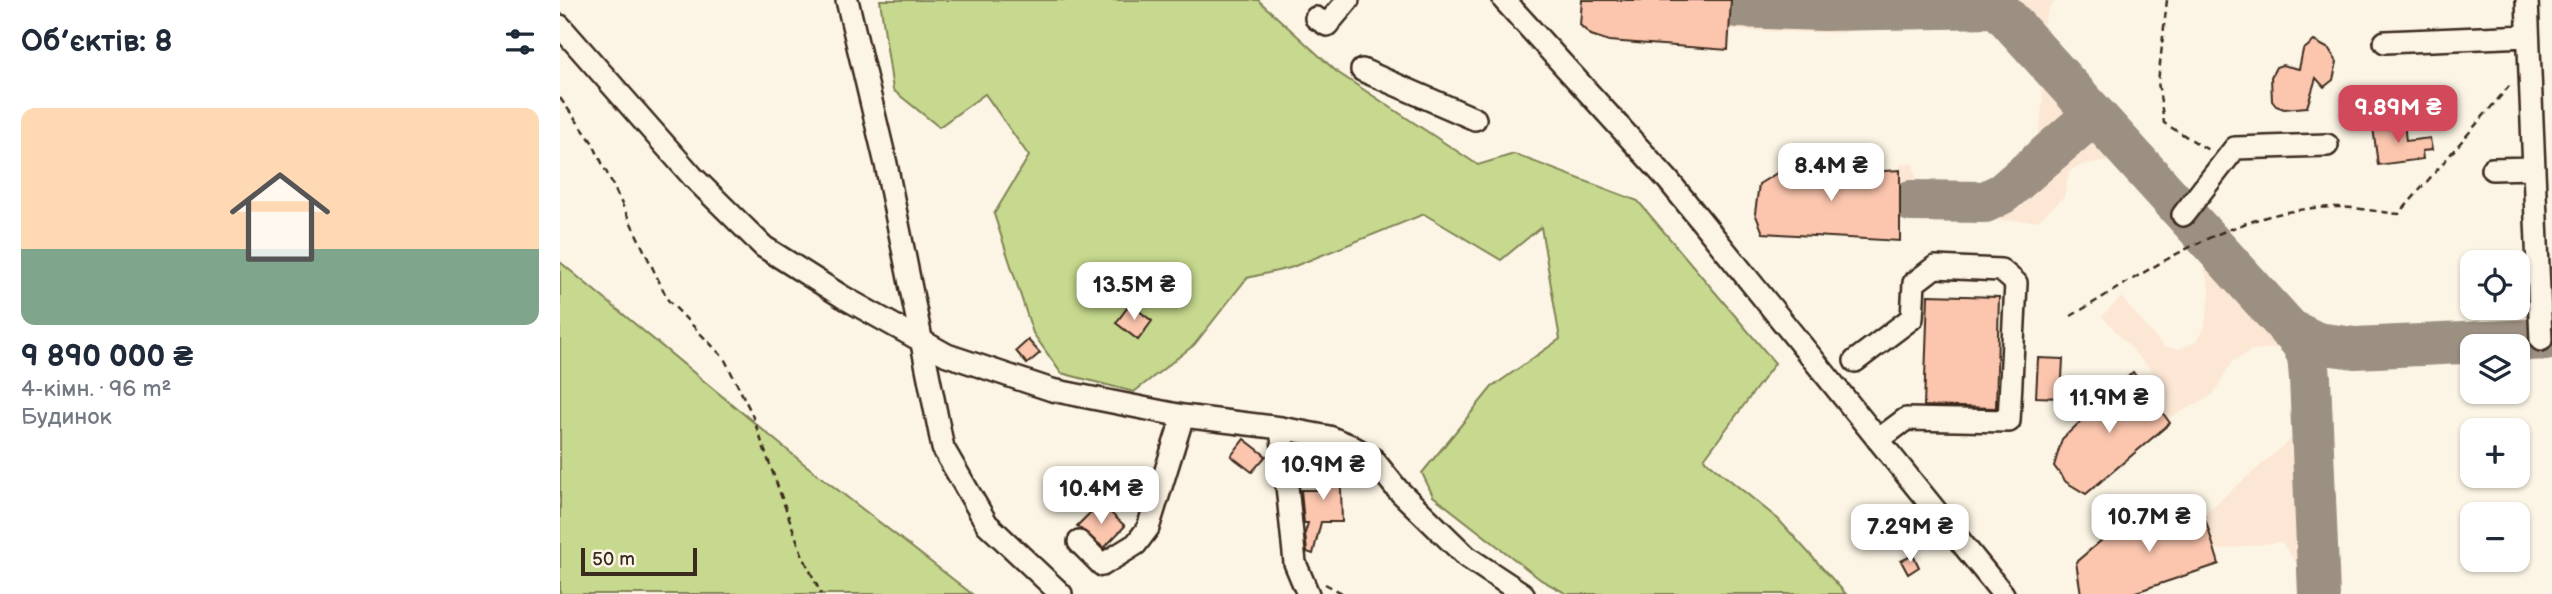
<!DOCTYPE html>
<html lang="uk">
<meta charset="utf-8">
<style>
:root{--surface:#fff;--page:#f2f2f3;--text:#1f2937;--muted:#747a83;--line:#e0e1e3;--accent:#d1495b}
body{margin:0;font-family:"Balsamiq Sans",sans-serif;background:var(--page);color:var(--text);height:100vh;display:flex;flex-direction:column;font-size:26px;white-space:nowrap}
*{box-sizing:border-box;margin:0}
p{font-size:23px;color:var(--muted)}
.icon{flex:none;width:38px;height:38px;fill:none;stroke:currentColor;stroke-width:2;stroke-linecap:round;stroke-linejoin:round}
.map{position:relative;flex:1;overflow:hidden}
.drawer{display:flex;flex-direction:column;background:var(--surface);width:560px}
.drawer>*{flex:none}
.fabs{position:absolute;left:1900px;top:250px;display:grid;gap:14px}
.fabs a{display:grid;place-items:center;width:70px;height:70px;border-radius:14px;background:var(--surface);box-shadow:0 2px 5px #0004;font-size:35px}
.scale{position:absolute;left:21px;bottom:18px;width:116px;box-sizing:border-box;padding-left:7px;border:4px solid #3b2a1e;border-top:0;font-size:19px;line-height:24px;white-space:nowrap;color:#3b2a1e;-webkit-text-stroke:5px #fcf5e5;paint-order:stroke}
.price{position:absolute;translate:-50% -60px;padding:0 16px;border-radius:14px;background:#fff;color:#222;font-size:23px;line-height:46px;filter:drop-shadow(0 2px 4px #0008)}
.price::after{content:'';position:absolute;left:50%;top:42px;width:21px;height:16px;margin-left:-10px;background:inherit;clip-path:polygon(0 0,100% 0,50% 100%)}
.price.active{background:var(--accent);color:#fff}
ul{padding:0;list-style:none}
li{display:grid;align-content:center;gap:14px;height:371px;padding:0 21px}
li+li{border-top:2px solid var(--line)}
li span{display:grid;place-items:center;height:217px;border-radius:14px;color:#555}
li>.icon{margin-inline-start:auto}
span .icon{width:126px;height:126px;fill:#fffc;stroke-width:1}
li b{font-size:30px}
h2{display:flex;justify-content:space-between;align-items:center;height:84px;padding:0 21px;font-size:30px}
main{display:flex;flex:1;min-height:0}
.map>svg:first-child{display:block}
</style>
<main>
<section class="drawer">
<h2>Об’єктів: 8<svg class="icon" aria-label="filters" viewBox="0 0 24 24"><path d="M4 7h16M4 17h16"/><circle cx="9" cy="7" r="2"/><circle cx="15" cy="17" r="2"/></svg></h2>
<ul>
<li><span style="background:linear-gradient(#ffd9b3 65%,#7fa58c 0)"><svg class="icon" aria-label="home" viewBox="0 0 24 24"><path d="M3 11l9-7 9 7M6 9v11h12V9"/></svg></span><div><b>9 890 000 ₴</b><p>4-кімн. · 96 m²</p><p>Будинок</p></div></li>
</ul>
</section>
<div class="map">
<svg width="1992" height="594" viewBox="0 0 1992 594">
<rect width="100%" height="100%" fill="#fcf5e5"/>
<filter id="ink" filterUnits="userSpaceOnUse"><feTurbulence type="fractalNoise" baseFrequency=".0143" numOctaves="2"/><feDisplacementMap in="SourceGraphic" scale="14" xChannelSelector="R" yChannelSelector="G"/><feConvolveMatrix kernelMatrix="1 2 1 2 8 2 1 2 1" color-interpolation-filters="sRGB"/></filter>
<g filter="url(#ink)">
<!-- built -->
<path fill="#fce7d4" d="M1171 0H1409L1422 16H1307L1297 28 1283 33 1189 31 1169 29Z
M1458 0H1497L1489 8 1483 25Z
M1478 76 1554 161 1525 164 1509 171 1504 197 1478 221 1340 219V164H1353L1360 189 1431 188 1478 140 1483 99Z
M1642 257 1721 348 1692 350 1672 362 1653 395 1607 419 1583 385 1597 377 1542 316 1561 297 1604 347 1619 349 1635 342 1644 329 1650 294Z
M1737 434 1744 594H1738L1737 564 1721 542 1655 550 1644 514Z"/>
<!-- green -->
<path fill="#c6d98e" stroke="#808256" stroke-width="2" d="M320 0H698L777 72 918 165 954 154 1078 201 1215 363 1144 459 1218 519 1286 594H1007L981 580 873 496 862 473 932 387 1000 339 981 227 941 260 864 214 730 268 687 278 634 345 574 392 501 373 473 333 434 214 469 156 425 94 379 127 333 90Z
M0 262 243 463 412 594H0Z"/>
<g fill="none" stroke-linecap="round" stroke-linejoin="round">
<!-- taxiway -->
<path stroke="#9c9082" stroke-width="42" d="M1431 0 1741 342 1748 356 1750 378 1759 594
M1177 7 1263 10 1289 0
M1263 10 1438 7
M1351 201 1425 202 1443 193 1533 115
M1728 329 1757 343 1795 348 1992 339"/>
</g>
<!-- building -->
<path fill="#fcc6ae" stroke="#3b2a1e" stroke-width="2" d="M1022 0H1171L1168 50 1049 41 1031 35 1020 25Z
M1754 41 1769 49 1777 62 1773 80 1764 87 1756 78 1747 107 1724 109 1716 106 1712 101 1711 77 1716 67 1722 65 1739 69 1743 50Z
M1844 123 1846 141 1870 138 1872 150 1862 151 1863 159 1818 165 1813 127Z
M1278 164 1308 172 1340 170V241L1203 233 1195 213 1199 184 1230 165Z
M1368 295 1439 297 1436 408 1364 406Z
M570 304 592 321 578 340 556 323Z
M468 340 480 353 467 364 456 351Z
M1478 358 1503 359 1501 398 1476 397Z
M1573 372 1610 423 1526 494 1506 482 1494 466 1502 439Z
M684 439 706 456 692 472 671 456Z
M774 453 780 456 782 522H761L753 554 747 552 745 533 748 523H744L741 490H767L764 454Z
M1640 502 1659 564 1570 594H1521L1516 562 1549 534Z
M540 503 565 526 544 548 517 526Z
M1353 555 1359 567 1348 574 1341 561Z"/>
<g fill="none" stroke-linecap="round" stroke-linejoin="round">
<!-- minor casing -->
<g stroke="#3b2a1e" stroke-width="26">
<path id="minor" d="M287 0 326 164 383 448 427 524 501 594
M944 0 1108 180 1443 594
M1967 0 1981 340
M756 18 767 25 788 0
M0 26 133 177 204 247 283 297 387 355 492 390 623 416 721 428 769 437 791 446 812 458 837 489 907 557 963 594
M1825 42 1968 36
M802 70 915 119
M1932 169 1973 168
M1623 215 1675 148 1767 145
M1295 361 1352 318 1354 283 1375 267 1441 270 1456 283 1449 421 1346 419 1318 440
M721 428 735 563 748 594
M519 542 542 565 576 544 588 528 623 416"/>
</g>
<!-- path -->
<path stroke="#3b2a1e" stroke-width="2.5" stroke-dasharray="7 5" stroke-linecap="butt" d="M1607 0 1598 82 1604 123 1650 151
M0 98 32 142 108 300 164 358 191 412 242 554 261 594
M1511 316C1593 268 1676 208 1775 207 1796 207 1818 212 1839 214L1951 84
M765 584 784 594"/>
<!-- minor -->
<use href="#minor" stroke="#fcf5e5" stroke-width="21"/>
</g>
</g>
</svg>
<div class="fabs">
<a><svg class="icon" aria-label="locate" viewBox="0 0 24 24"><circle cx="12" cy="12" r="6"/><path d="M12 2v4M12 18v4M2 12h4M18 12h4"/></svg></a>
<a><svg class="icon" aria-label="layers" viewBox="0 0 24 24"><path d="M12 4l9 5-9 5-9-5zM3 14l9 5 9-5"/></svg></a>
<a>+</a>
<a>−</a>
</div>
<div class="scale">50 m</div>
<b class="price active" style="left:1838px;top:145px">9.89M ₴</b>
<b class="price" style="left:1271px;top:203px">8.4M ₴</b>
<b class="price" style="left:574px;top:322px">13.5M ₴</b>
<b class="price" style="left:1549px;top:435px">11.9M ₴</b>
<b class="price" style="left:763px;top:502px">10.9M ₴</b>
<b class="price" style="left:541px;top:526px">10.4M ₴</b>
<b class="price" style="left:1589px;top:554px">10.7M ₴</b>
<b class="price" style="left:1350px;top:564px">7.29M ₴</b>
</div>
</main>
